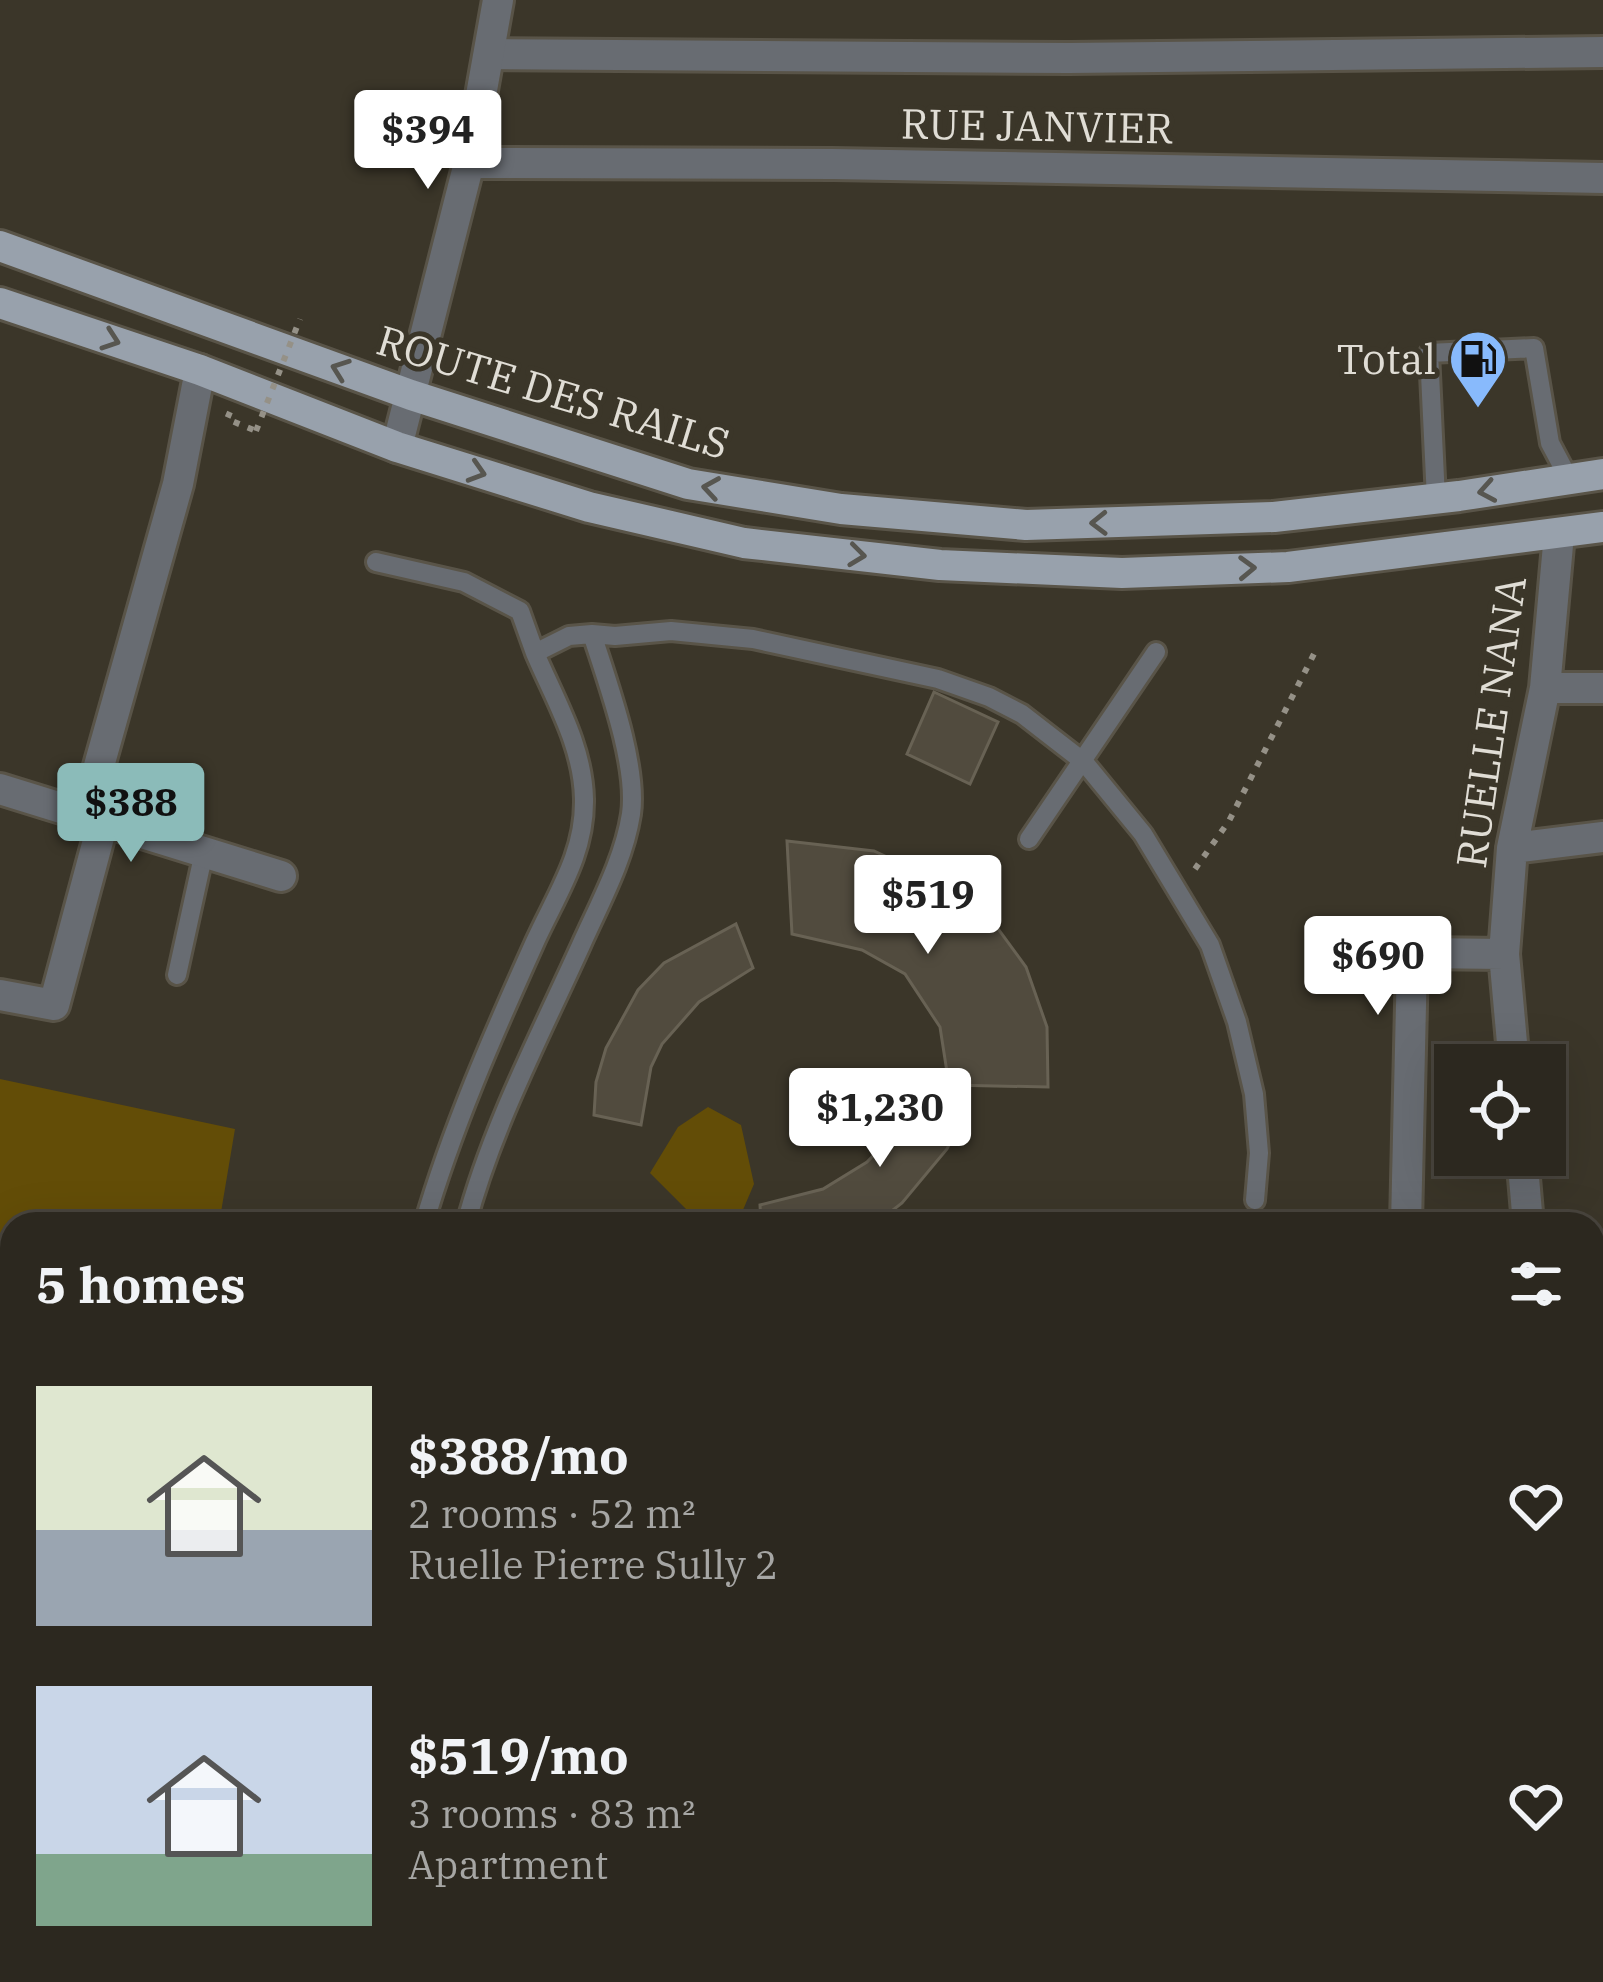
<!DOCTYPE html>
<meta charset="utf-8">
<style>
:root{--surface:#2c281f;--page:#343028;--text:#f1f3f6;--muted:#a6a6a4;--line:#48443d;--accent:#8bbbb9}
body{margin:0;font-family:"IBM Plex Serif",serif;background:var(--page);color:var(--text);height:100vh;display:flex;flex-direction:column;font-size:45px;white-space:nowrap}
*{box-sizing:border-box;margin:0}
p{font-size:39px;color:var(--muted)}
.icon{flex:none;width:66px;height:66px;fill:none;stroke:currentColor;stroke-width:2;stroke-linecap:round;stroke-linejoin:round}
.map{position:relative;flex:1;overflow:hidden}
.sheet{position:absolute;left:0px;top:1212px;width:1605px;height:771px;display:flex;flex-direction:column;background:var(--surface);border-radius:36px 36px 0 0;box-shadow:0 12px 48px #0002,0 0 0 3px var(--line)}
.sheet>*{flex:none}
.fabs{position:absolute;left:1434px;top:1044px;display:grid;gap:24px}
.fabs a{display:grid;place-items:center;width:132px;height:132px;border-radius:0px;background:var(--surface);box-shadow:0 12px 48px #0002,0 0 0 3px var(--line);font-size:60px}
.price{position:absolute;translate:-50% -102px;padding:0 27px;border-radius:12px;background:#fff;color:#222;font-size:39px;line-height:78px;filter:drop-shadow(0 3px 6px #0008)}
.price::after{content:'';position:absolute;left:50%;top:72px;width:36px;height:27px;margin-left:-18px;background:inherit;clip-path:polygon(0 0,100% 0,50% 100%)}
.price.active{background:var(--accent);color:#111}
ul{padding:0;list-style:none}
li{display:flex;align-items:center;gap:36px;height:300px;padding:0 36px}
li span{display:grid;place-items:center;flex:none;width:336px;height:240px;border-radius:0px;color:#555}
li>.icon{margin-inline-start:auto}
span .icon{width:144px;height:144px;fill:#fffc;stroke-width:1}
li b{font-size:51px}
h2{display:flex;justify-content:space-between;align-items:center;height:144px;padding:0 36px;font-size:51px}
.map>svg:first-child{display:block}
</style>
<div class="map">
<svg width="1603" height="1982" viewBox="0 0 1603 1982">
<rect width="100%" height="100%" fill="#3b3629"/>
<!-- green -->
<path fill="#634d07" d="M0 1079 235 1129 219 1224H12V1634L0 1630Z
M708 1107 741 1125 754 1184 737 1224H696V1219L650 1173 678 1127Z"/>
<!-- water -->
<path fill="#876e2a" d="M0 1662 12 1666V1971H1335L1349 1982H0Z"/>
<!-- building -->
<path fill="#514b3e" stroke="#686254" stroke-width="3" d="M934 692 998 722 970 784 907 754Z
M787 841 874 851 936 880 988 915 1026 967 1047 1027 1048 1087 949 1085 940 1027 905 974 862 950 792 934Z
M736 924 753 968 699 1002 662 1044 651 1067 641 1125 594 1115 596 1082 606 1048 638 990 664 963Z
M923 1086 969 1105 947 1149 902 1203 875 1224H761L760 1205 823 1189 867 1162 887 1141Z"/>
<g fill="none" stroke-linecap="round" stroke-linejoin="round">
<!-- service casing -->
<g stroke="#595448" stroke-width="24">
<path id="service" d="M1436 499 1429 353 1534 348 1550 443 1569 479
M376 562 464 582 520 611 535 653 569 636 592 634 615 636 671 631 753 639 938 679 989 697 1022 714 1084 762 1143 834 1210 945 1237 1022 1254 1094 1259 1153 1255 1200
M1029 839 1156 652
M177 975 204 852
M424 1224C452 1128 493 1035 534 944 556 895 585 855 584 799 583 746 555 700 535 653
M466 1224C492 1126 541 1034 582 943 601 901 624 859 631 814 638 765 607 681 592 634"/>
</g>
<!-- minor casing -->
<g stroke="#595448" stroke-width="36">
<path id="minor" d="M489 54 1069 58 1603 52
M469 163 833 164 1603 178
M1545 688H1603
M0 789 281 876
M85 816 178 484 200 370
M1512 848 1603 837
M0 995 54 1005 103 822
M1514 1065 1504 954 1512 848 1545 688 1559 534
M1522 1155 1528 1224
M1406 1224 1412 961 1420 953 1504 954
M1593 1619 1603 1622"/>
</g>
<!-- tertiary casing -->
<g stroke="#595448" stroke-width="36">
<path id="tertiary" d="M397 447 469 163 498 0"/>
</g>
<!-- primary casing -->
<g stroke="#595448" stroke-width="36">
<path id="primary" d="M0 246 411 395 688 484 841 509 1026 525 1274 517 1459 496 1603 474
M0 303 200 370 397 447 589 507 744 543 940 565 1122 573 1288 567 1603 527"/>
</g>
<!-- path -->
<path stroke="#959187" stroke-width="6" stroke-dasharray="6 9" stroke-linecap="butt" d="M230 412 227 419 256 431
M1195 869 1229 821 1317 648
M1593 1838 1603 1841"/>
<!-- service -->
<use href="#service" stroke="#686c72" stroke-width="18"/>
<!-- minor -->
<use href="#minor" stroke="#686c72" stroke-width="30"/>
<!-- tertiary -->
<use href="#tertiary" stroke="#686c72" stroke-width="30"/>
<!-- primary -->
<use href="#primary" stroke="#98a1ac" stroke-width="30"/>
<!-- path-bridge -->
<path stroke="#959187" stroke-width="6" stroke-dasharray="6 9" stroke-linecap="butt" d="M256 431 300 319"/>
</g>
<!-- one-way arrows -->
<defs><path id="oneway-chevron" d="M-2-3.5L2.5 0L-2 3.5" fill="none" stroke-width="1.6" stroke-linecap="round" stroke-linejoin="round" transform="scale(3)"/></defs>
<g stroke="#575650">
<use href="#oneway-chevron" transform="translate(111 340) rotate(19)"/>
<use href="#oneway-chevron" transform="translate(340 369) rotate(-160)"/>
<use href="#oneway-chevron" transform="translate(477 472) rotate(17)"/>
<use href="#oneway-chevron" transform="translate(711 488) rotate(-171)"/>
<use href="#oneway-chevron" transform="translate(1487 491) rotate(170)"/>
<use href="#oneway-chevron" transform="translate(1099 523) rotate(179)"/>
<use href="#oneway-chevron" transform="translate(857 555) rotate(7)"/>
<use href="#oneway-chevron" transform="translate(1247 568) rotate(-2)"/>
</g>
<!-- icons -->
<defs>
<g id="fuel-pin" transform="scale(3)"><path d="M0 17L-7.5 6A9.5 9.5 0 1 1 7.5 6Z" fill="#88bafc" stroke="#3b3629"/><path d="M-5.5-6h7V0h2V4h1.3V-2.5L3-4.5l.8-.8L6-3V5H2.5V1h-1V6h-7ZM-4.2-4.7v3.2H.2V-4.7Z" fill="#111"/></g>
</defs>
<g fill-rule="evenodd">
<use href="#fuel-pin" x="1478" y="359"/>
</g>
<g text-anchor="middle" stroke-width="10" stroke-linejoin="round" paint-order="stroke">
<!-- street labels -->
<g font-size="42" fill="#e0ddd5" stroke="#3b3629">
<text transform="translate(1037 126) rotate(1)" y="15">RUE JANVIER</text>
<text transform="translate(553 392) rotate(17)" y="15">ROUTE DES RAILS</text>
<text transform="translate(1491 722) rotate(-82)" y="15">RUELLE NANA</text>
</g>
<!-- poi labels -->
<g font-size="42" fill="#e0ddd5" stroke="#3b3629" text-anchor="end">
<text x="1436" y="374">Total</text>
</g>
</g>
</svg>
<div class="fabs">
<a><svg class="icon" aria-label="locate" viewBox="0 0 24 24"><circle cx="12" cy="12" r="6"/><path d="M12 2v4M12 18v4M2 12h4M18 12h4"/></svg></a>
</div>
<b class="price" style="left:428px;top:192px">$394</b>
<b class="price active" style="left:131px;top:865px">$388</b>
<b class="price" style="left:928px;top:957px">$519</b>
<b class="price" style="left:1378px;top:1018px">$690</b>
<b class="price" style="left:880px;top:1170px">$1,230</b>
<section class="sheet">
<h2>5 homes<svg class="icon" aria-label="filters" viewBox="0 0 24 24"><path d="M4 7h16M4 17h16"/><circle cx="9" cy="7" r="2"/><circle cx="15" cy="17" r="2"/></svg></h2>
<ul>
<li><span style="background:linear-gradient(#dfe7d0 60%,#9aa5b1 0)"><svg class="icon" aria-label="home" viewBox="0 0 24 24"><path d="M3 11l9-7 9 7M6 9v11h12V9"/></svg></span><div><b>$388/mo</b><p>2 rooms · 52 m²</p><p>Ruelle Pierre Sully 2</p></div><svg class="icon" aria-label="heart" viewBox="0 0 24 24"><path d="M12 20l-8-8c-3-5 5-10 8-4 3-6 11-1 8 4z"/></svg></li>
<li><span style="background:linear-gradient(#c9d6e8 70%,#7fa58c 0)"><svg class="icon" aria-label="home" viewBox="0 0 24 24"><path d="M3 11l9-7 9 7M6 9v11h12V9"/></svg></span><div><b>$519/mo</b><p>3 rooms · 83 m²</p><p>Apartment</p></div><svg class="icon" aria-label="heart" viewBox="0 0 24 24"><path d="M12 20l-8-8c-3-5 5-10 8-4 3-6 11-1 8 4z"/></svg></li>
</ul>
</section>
</div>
